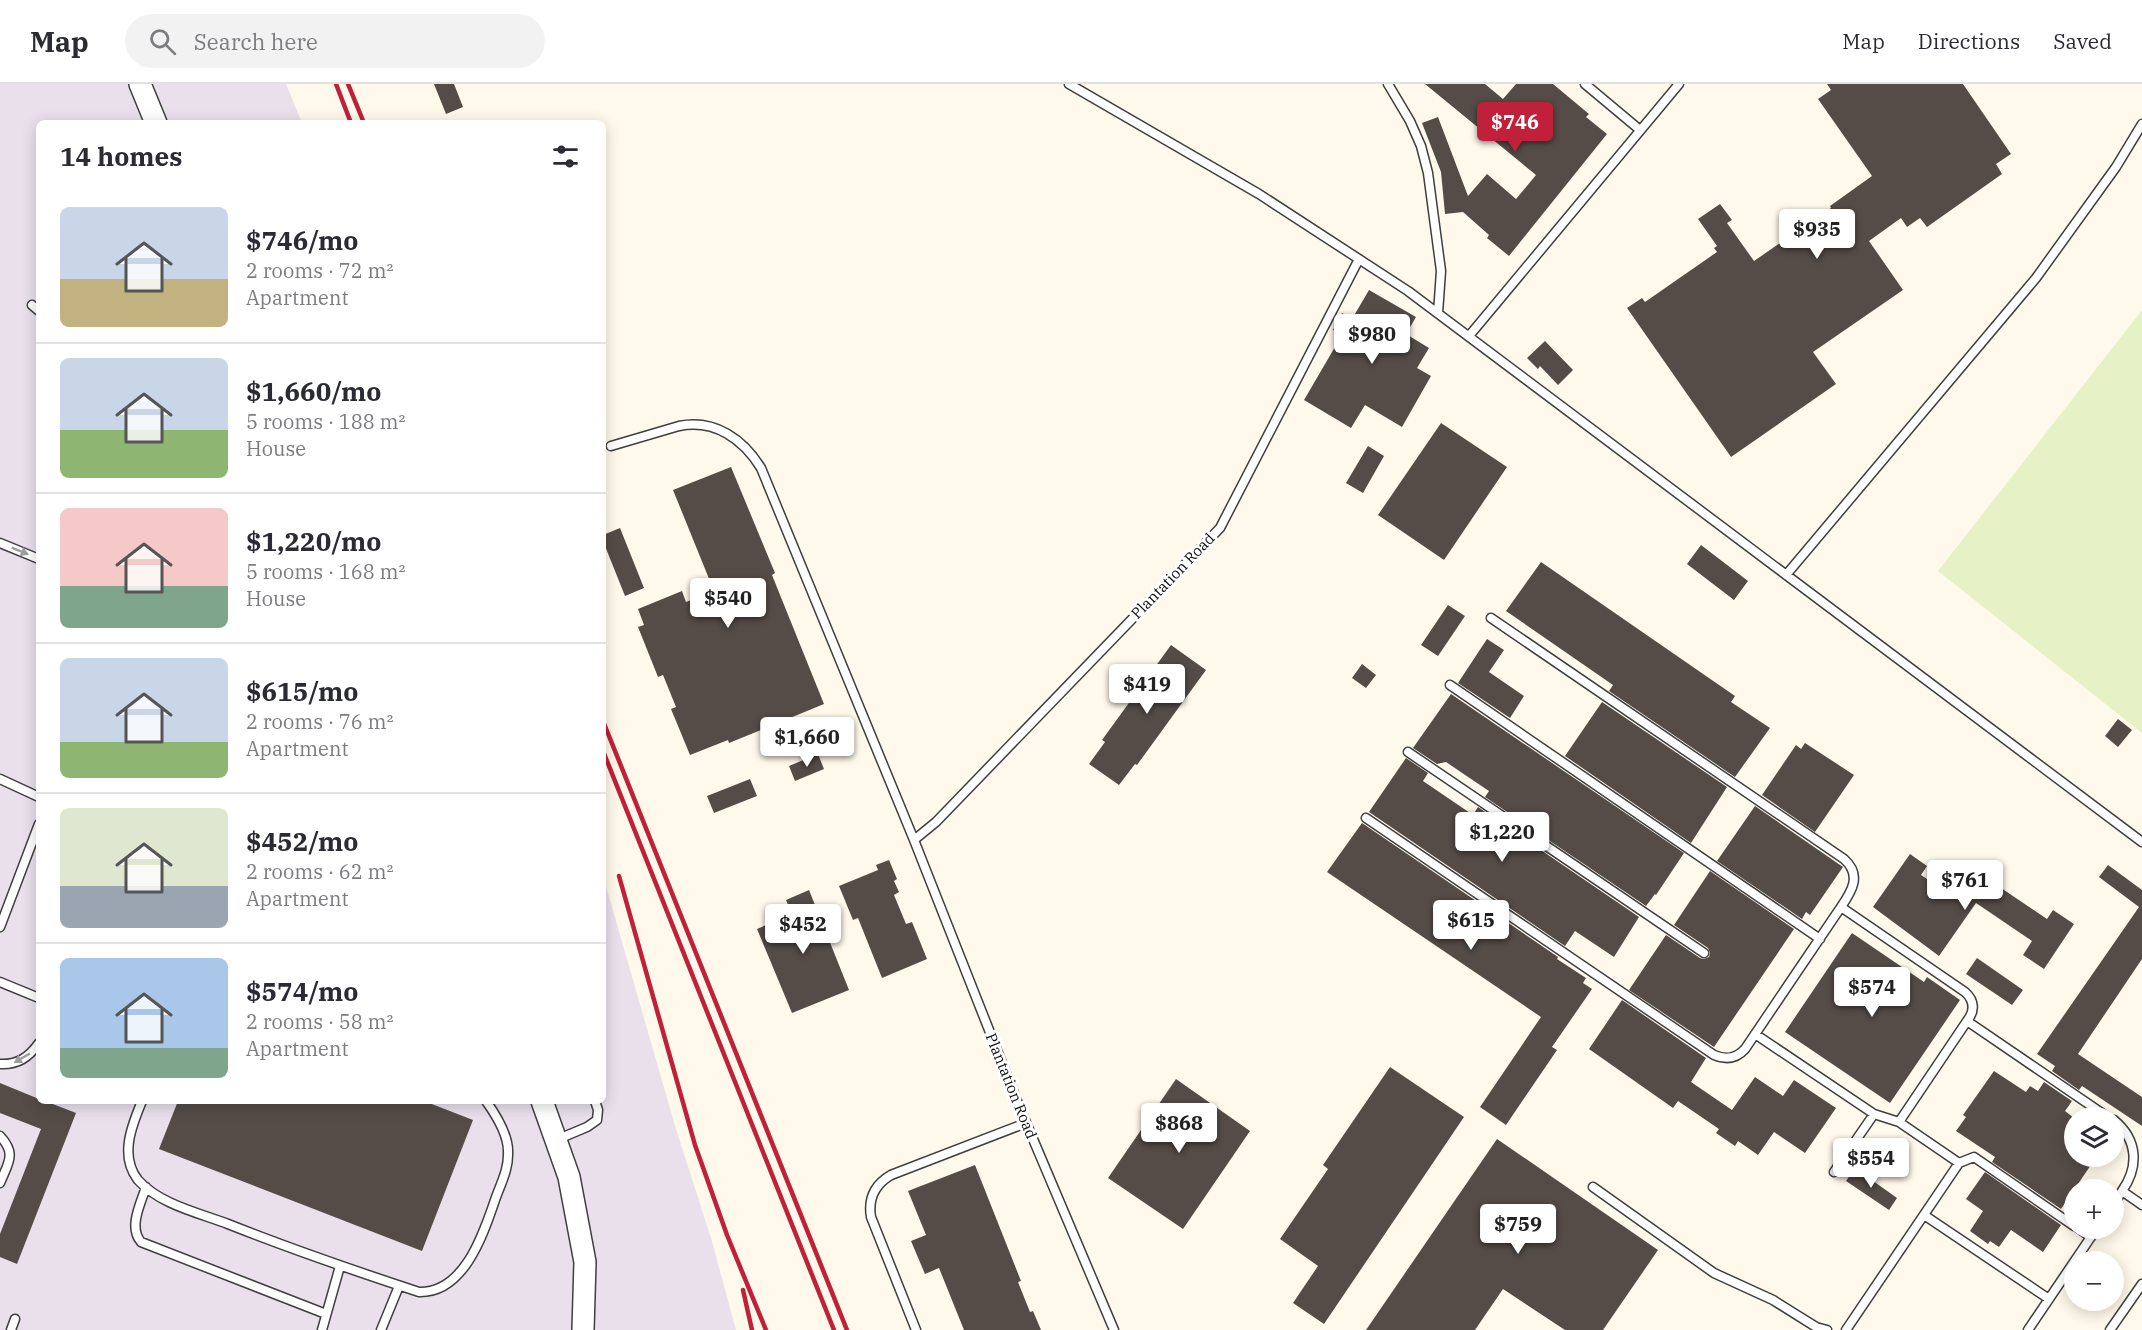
<!DOCTYPE html>
<meta charset="utf-8">
<style>
:root{--surface:#fff;--page:#f2f2f3;--text:#2b2b33;--muted:#7c7c81;--line:#e1e1e2;--accent:#c0203a}
body{margin:0;font-family:"IBM Plex Serif",serif;background:var(--page);color:var(--text);height:100vh;display:flex;flex-direction:column;font-size:22px;white-space:nowrap}
*{box-sizing:border-box;margin:0}
p{font-size:20px;color:var(--muted)}
.icon{flex:none;width:33px;height:33px;fill:none;stroke:currentColor;stroke-width:2;stroke-linecap:round;stroke-linejoin:round}
.map{position:relative;flex:1;overflow:hidden}
.sheet{position:absolute;left:36px;top:36px;width:570px;height:984px;display:flex;flex-direction:column;background:var(--surface);border-radius:9px;box-shadow:0 3px 15px #0003}
.sheet>*{flex:none}
.controls{position:absolute;left:2064px;top:1023px;display:grid;gap:12px}
.controls a{display:grid;place-items:center;width:60px;height:60px;border-radius:50%;background:var(--surface);box-shadow:0 3px 15px #0003;font-size:30px}
.price{position:absolute;translate:-50% -51px;padding:0 14px;border-radius:6px;background:#fff;color:#222;font-size:20px;line-height:39px;filter:drop-shadow(0 2px 3px #0008)}
.price::after{content:'';position:absolute;left:50%;top:36px;width:18px;height:14px;margin-left:-9px;background:inherit;clip-path:polygon(0 0,100% 0,50% 100%)}
.price.selected{background:var(--accent);color:#fff}
ul{padding:0;list-style:none}
li{display:flex;align-items:center;gap:18px;height:150px;padding:0 24px}
li+li{border-top:2px solid var(--line)}
li span{display:grid;place-items:center;flex:none;width:168px;height:120px;border-radius:9px;color:#555}
li>.icon{margin-inline-start:auto}
span .icon{width:72px;height:72px;fill:#fffc;stroke-width:1}
li b{font-size:26px}
h2{display:flex;justify-content:space-between;align-items:center;height:72px;padding:0 24px;font-size:26px}
header{display:flex;align-items:center;gap:36px;box-sizing:border-box;height:84px;padding:0 30px;background:var(--surface);border-bottom:2px solid var(--line)}
header strong{font-size:28px}
nav{display:flex;gap:33px;margin-inline-start:auto;font-size:21px}
.search{width:420px;height:54px;background:var(--page);display:flex;align-items:center;gap:15px;box-sizing:border-box;padding:0 21px;border-radius:33px;color:var(--muted);font-size:22px}
.map>svg:first-child{display:block}
</style>
<header>
<strong>Map</strong>
<div class="search"><svg class="icon" aria-label="search" viewBox="0 0 24 24"><circle cx="10" cy="10" r="6"/><path d="M15 15l6 6"/></svg>Search here</div>
<nav><a>Map</a><a>Directions</a><a>Saved</a></nav>
</header>
<div class="map">
<svg width="2142" height="1246" viewBox="0 0 2142 1246">
<rect width="100%" height="100%" fill="#fff9eb"/>
<!-- industrial -->
<path fill="#e9e0eb" d="M0 0H286L302 39H39V1017H603V792L676 1045 711 1154 736 1246H0Z"/>
<!-- pitch -->
<path fill="#e7f1c6" d="M2142 226V649L1938 487Z"/>
<!-- building -->
<path fill="#554c48" d="M434 0H454L463 23 446 30Z
M1425 0H1485L1503 15 1516 0H1553L1589 30 1586 33 1607 50 1509 172 1487 154 1489 151 1463 128 1445 130 1441 88 1422 39 1438 33 1468 112 1487 90 1516 115 1536 91Z
M1827 0H1963L2011 70 1996 80 2002 90 1927 143 1920 134 1907 143 1901 134 1869 157 1903 206 1813 268 1836 300 1731 373 1627 224 1642 214 1645 218 1717 168 1714 164 1717 162 1698 135 1720 120 1732 136 1727 139 1754 177 1831 124 1830 122 1872 92 1818 15 1831 6Z
M1369 206 1416 233 1406 250 1429 264 1417 284 1431 292 1402 343 1365 321 1351 344 1304 316 1342 251 1333 246 1342 229 1352 235Z
M1545 257 1573 286 1558 301 1540 282 1538 285 1527 274Z
M1441 339 1507 383 1444 476 1378 431Z
M1368 362 1384 372 1363 409 1346 399Z
M731 383 775 489 772 491 824 620 729 659 728 656 690 671 671 625 676 623 663 591 658 593 638 543 644 541 638 525 682 507 686 518 714 507 673 406Z
M620 444 644 504 625 512 603 457V451Z
M1701 461 1748 497 1734 516 1687 480Z
M1541 478 1735 612 1731 618 1770 644 1735 693 1609 607 1613 601 1506 527Z
M1448 521 1465 532 1438 572 1421 561Z
M1487 555 1504 566 1489 588 1524 612 1510 634 1458 599Z
M1171 561 1206 586 1137 681 1135 680 1119 701 1089 680 1105 658 1102 656Z
M1362 580 1376 591 1366 604 1352 594Z
M1451 610 1684 769 1656 811 1655 810 1646 822 1485 713 1489 707 1477 699 1446 678 1437 680 1413 664Z
M1602 618 1727 703 1691 759 1565 672Z
M2118 635 2132 646 2118 663 2105 652Z
M1805 659 1854 691 1815 748 1762 711 1796 661 1801 665Z
M818 670 824 685 795 697 789 682Z
M1406 674 1428 689 1423 697 1473 731 1478 723 1639 833 1614 873 1575 847 1565 862 1369 728Z
M750 695 757 712 714 729 707 712Z
M1755 722 1843 783 1810 831 1806 828 1802 835 1717 777Z
M1362 739 1558 873 1557 875 1586 894 1583 899 1592 905 1552 963 1557 966 1506 1041 1480 1023 1541 933 1327 788Z
M1910 770 1927 782 1921 791 1954 813 1973 785 2047 835 2053 826 2074 840 2044 885 2023 871 2032 857 1976 819 1939 872 1873 823Z
M889 776 897 795 894 797 899 808 894 811 906 840 912 838 927 875 882 894 858 834 853 836 839 802 878 786 876 781Z
M2108 781 2142 806V875L2078 970 2142 1013V1042L2082 1002 2079 1006 2052 987 2055 982 2037 970 2139 823 2099 793Z
M1710 787 1794 845 1714 963 1629 906 1666 851 1700 874 1704 875 1709 873 1710 869 1708 864 1674 841Z
M809 806 849 906 792 929 757 845 792 830 786 816Z
M1852 849 1924 898 1927 893 1960 916 1890 1019 1785 948Z
M1977 874 2023 906 2012 921 1966 890Z
M1622 916 1706 974 1691 998 1732 1026 1755 993 1783 1012 1794 996 1836 1024 1805 1069 1774 1048 1758 1071 1738 1057 1735 1062 1716 1049 1719 1045 1678 1017 1673 1024 1589 965Z
M1390 983 1464 1033 1324 1240 1293 1219 1318 1182 1280 1155 1328 1085 1323 1081Z
M1994 987 2026 1008 2030 1002 2038 1007 2044 998 2072 1017 2065 1027 2074 1034V1072H2097L2061 1125 1992 1078 1995 1073 1956 1047 1966 1033 1963 1031Z
M1176 995 1250 1047 1183 1145 1108 1094Z
M0 999 39 1015V1017H45L76 1029 17 1180 0 1173V1150L41 1045 0 1029Z
M178 1017H424L473 1036 422 1167 159 1065Z
M1497 1055 1658 1166 1603 1246H1565L1503 1205 1475 1246H1366Z
M975 1081 1021 1197 1018 1198 1030 1228 1033 1227 1041 1246H964L939 1184 925 1190 911 1157 926 1151 908 1107Z
M1855 1084 1897 1114 1889 1126 1846 1097Z
M1985 1088 2061 1141 2043 1168 2011 1146 1999 1163 1990 1157 1988 1160 1970 1147 1983 1127 1966 1115Z"/>
<g fill="none" stroke-linecap="round" stroke-linejoin="round">
<!-- service casing -->
<g stroke="#3f3f3f" stroke-width="11">
<path id="service" d="M1069 0 1259 110 1408 207 2142 758
M1388 0 1410 37 1421 62 1428 89 1441 187 1438 229
M1585 0 1640 46
M32 221 39 227
M1469 252 1679 0
M611 362 679 342C715 335 743 355 761 384L914 756 1019 1022 1114 1246
M0 459 39 475
M1786 491 2036 194 2116 83 2142 40
M1491 534 1844 775C1862 791 1852 807 1841 823L1965 908C1975 917 1975 927 1967 937L2109 1034
M1450 601 1820 855
M1408 668 1704 869
M0 695 39 713
M1366 734 1714 971C1726 976 1736 975 1745 965L1841 823
M914 756 936 738 1220 444 1359 175
M0 843 39 740
M0 898 39 914
M1755 950 1874 1030
M0 980C18 981 29 973 39 959
M142 1017C132 1041 119 1072 138 1096 159 1120 199 1129 228 1140 291 1165 355 1187 419 1208 464 1209 483 1151 495 1116 501 1099 509 1085 508 1067 508 1050 496 1031 486 1017
M2114 1036C2138 1056 2139 1083 2122 1107L2142 1121
M1899 1038 1959 1079 1974 1073 2074 1142
M0 1052C17 1070 8 1079 0 1099
M556 1056 587 1043 597 1036 598 1026 595 1017
M1834 1088 1874 1030 1899 1038 1967 937
M146 1103C141 1119 128 1143 141 1158L326 1230
M1593 1103 1714 1189 1773 1216 1816 1243 1827 1246
M2114 1120 2122 1107
M1924 1131 2049 1215
M2078 1144 2091 1153
M11 1246 15 1235
M322 1246 340 1182
M381 1246 399 1202
M916 1246 871 1133C868 1115 874 1101 891 1091L1026 1039
M1846 1246 1959 1079
M2028 1246 2097 1144
M2110 1246 2142 1200"/>
</g>
<!-- tertiary casing -->
<g stroke="#3f3f3f" stroke-width="24">
<path id="tertiary" d="M140 0 156 39
M542 1017 569 1093 585 1178 583 1246"/>
</g>
<!-- service -->
<use href="#service" stroke="#fff" stroke-width="8"/>
<!-- tertiary -->
<use href="#tertiary" stroke="#fff" stroke-width="21"/>
<!-- rail -->
<path stroke="#c0203a" stroke-width="4.5" d="M336 0 351 39
M348 0 364 39
M603 637 847 1246
M603 667 834 1246
M619 792 695 1061 727 1151 766 1246
M743 1206 752 1246"/>
</g>
<!-- one-way arrows -->
<defs><path id="oneway-solid" d="M-6-.8H1V-3.2L6.5 0L1 3.2V.8H-6Z" transform="scale(1.5)"/></defs>
<g fill="#9e9e9e">
<use href="#oneway-solid" transform="translate(20 467) rotate(22)"/>
<use href="#oneway-solid" transform="translate(22 974) rotate(150)"/>
</g>
<g text-anchor="middle" stroke-width="6" stroke-linejoin="round" paint-order="stroke">
<!-- street labels -->
<g font-size="15" fill="#0c0c0c" stroke="#fff">
<text transform="translate(1173 492) rotate(-46)" y="5">Plantation Road</text>
<text transform="translate(1011 1002) rotate(68)" y="5">Plantation Road</text>
</g>
</g>
</svg>
<div class="controls">
<a><svg class="icon" aria-label="layers" viewBox="0 0 24 24"><path d="M12 4l9 5-9 5-9-5zM3 14l9 5 9-5"/></svg></a>
<a>+</a>
<a>−</a>
</div>
<b class="price selected" style="left:1515px;top:69px">$746</b>
<b class="price" style="left:1817px;top:176px">$935</b>
<b class="price" style="left:1372px;top:281px">$980</b>
<b class="price" style="left:728px;top:545px">$540</b>
<b class="price" style="left:1147px;top:631px">$419</b>
<b class="price" style="left:807px;top:684px">$1,660</b>
<b class="price" style="left:1502px;top:779px">$1,220</b>
<b class="price" style="left:1965px;top:827px">$761</b>
<b class="price" style="left:1471px;top:867px">$615</b>
<b class="price" style="left:803px;top:871px">$452</b>
<b class="price" style="left:1872px;top:934px">$574</b>
<b class="price" style="left:1179px;top:1070px">$868</b>
<b class="price" style="left:1871px;top:1105px">$554</b>
<b class="price" style="left:1518px;top:1171px">$759</b>
<section class="sheet">
<h2>14 homes<svg class="icon" aria-label="filters" viewBox="0 0 24 24"><path d="M4 7h16M4 17h16"/><circle cx="9" cy="7" r="2"/><circle cx="15" cy="17" r="2"/></svg></h2>
<ul>
<li><span style="background:linear-gradient(#c9d6e8 60%,#c2b280 0)"><svg class="icon" aria-label="home" viewBox="0 0 24 24"><path d="M3 11l9-7 9 7M6 9v11h12V9"/></svg></span><div><b>$746/mo</b><p>2 rooms · 72 m²</p><p>Apartment</p></div></li>
<li><span style="background:linear-gradient(#c9d6e8 60%,#8fb573 0)"><svg class="icon" aria-label="home" viewBox="0 0 24 24"><path d="M3 11l9-7 9 7M6 9v11h12V9"/></svg></span><div><b>$1,660/mo</b><p>5 rooms · 188 m²</p><p>House</p></div></li>
<li><span style="background:linear-gradient(#f6c9c9 65%,#7fa58c 0)"><svg class="icon" aria-label="home" viewBox="0 0 24 24"><path d="M3 11l9-7 9 7M6 9v11h12V9"/></svg></span><div><b>$1,220/mo</b><p>5 rooms · 168 m²</p><p>House</p></div></li>
<li><span style="background:linear-gradient(#c9d6e8 70%,#8fb573 0)"><svg class="icon" aria-label="home" viewBox="0 0 24 24"><path d="M3 11l9-7 9 7M6 9v11h12V9"/></svg></span><div><b>$615/mo</b><p>2 rooms · 76 m²</p><p>Apartment</p></div></li>
<li><span style="background:linear-gradient(#dfe7d0 65%,#9aa5b1 0)"><svg class="icon" aria-label="home" viewBox="0 0 24 24"><path d="M3 11l9-7 9 7M6 9v11h12V9"/></svg></span><div><b>$452/mo</b><p>2 rooms · 62 m²</p><p>Apartment</p></div></li>
<li><span style="background:linear-gradient(#a9c7e8 75%,#7fa58c 0)"><svg class="icon" aria-label="home" viewBox="0 0 24 24"><path d="M3 11l9-7 9 7M6 9v11h12V9"/></svg></span><div><b>$574/mo</b><p>2 rooms · 58 m²</p><p>Apartment</p></div></li>
</ul>
</section>
</div>
